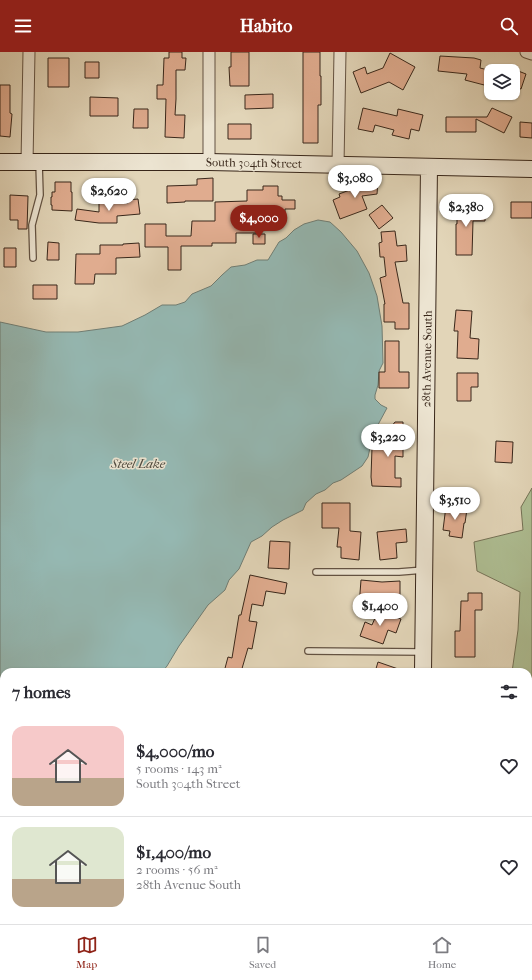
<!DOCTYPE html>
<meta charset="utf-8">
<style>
:root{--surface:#fff;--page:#f2f2f3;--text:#2b2b33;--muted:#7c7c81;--line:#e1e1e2;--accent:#8f2418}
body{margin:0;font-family:"IM FELL French Canon",serif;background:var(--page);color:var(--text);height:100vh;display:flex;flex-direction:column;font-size:15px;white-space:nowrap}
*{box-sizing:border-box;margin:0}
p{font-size:13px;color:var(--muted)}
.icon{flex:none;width:22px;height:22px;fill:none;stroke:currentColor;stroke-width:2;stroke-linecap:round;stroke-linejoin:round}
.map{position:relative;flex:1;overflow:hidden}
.panel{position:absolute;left:0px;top:616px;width:532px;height:256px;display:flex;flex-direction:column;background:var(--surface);border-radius:12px 12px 0 0;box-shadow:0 1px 3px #0004}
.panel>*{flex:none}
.controls{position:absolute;left:484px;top:12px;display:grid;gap:8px}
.controls a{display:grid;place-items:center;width:36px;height:36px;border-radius:8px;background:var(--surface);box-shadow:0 1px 3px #0004;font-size:20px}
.price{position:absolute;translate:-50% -34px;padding:0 9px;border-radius:14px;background:#fff;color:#222;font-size:13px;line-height:26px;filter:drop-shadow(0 1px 2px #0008)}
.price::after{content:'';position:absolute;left:50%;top:24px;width:12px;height:9px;margin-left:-6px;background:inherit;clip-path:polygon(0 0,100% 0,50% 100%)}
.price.selected{background:var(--accent);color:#fff}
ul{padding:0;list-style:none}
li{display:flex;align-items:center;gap:12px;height:100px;padding:0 12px}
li+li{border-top:1px solid var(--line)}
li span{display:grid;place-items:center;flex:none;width:112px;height:80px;border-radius:12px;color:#555}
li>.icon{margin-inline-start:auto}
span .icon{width:48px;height:48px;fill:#fffc;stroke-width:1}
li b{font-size:17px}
h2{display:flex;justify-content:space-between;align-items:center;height:48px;padding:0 12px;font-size:17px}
header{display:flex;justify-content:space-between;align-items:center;height:52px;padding:0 12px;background:var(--accent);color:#fff;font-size:18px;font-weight:800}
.dock{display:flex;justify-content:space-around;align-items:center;height:56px;border-top:1px solid var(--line);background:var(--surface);font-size:11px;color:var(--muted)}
.dock a{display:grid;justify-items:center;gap:2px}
.dock .selected{color:var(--accent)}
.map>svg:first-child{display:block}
</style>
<header><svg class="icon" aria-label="menu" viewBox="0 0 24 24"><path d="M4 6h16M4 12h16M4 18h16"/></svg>Habito<svg class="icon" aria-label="search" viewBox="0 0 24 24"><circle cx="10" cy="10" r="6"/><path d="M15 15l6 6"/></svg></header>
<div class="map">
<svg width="532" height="872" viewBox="0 0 532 872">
<rect width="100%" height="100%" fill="#e2d5b8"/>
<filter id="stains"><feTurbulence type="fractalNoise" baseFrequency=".005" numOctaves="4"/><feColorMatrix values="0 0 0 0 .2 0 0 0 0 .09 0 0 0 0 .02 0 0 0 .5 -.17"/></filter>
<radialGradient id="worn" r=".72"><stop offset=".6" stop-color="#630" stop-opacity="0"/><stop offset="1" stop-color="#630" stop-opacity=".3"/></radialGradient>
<!-- green -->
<path fill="#aebe93" stroke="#747256" d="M532 436V652H528V620H512L518 578 520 540 477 519 474 490 523 478 521 455Z
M0 787 4 788V868H114L113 872H0Z"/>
<!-- water -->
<path fill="#95b8b2" stroke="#707e75" d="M318 168 330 170 341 180 357 199 369 221 377 244 382 274 383 311 379 319 378 333 375 343V347L381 353 387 356 373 382 368 405 362 414 341 428 333 431 325 438 316 442 306 451 303 458 283 468 272 475 262 484 251 490 239 517 229 528 225 538 208 553 179 594 167 614 162 620H4V788L0 787V270L46 280H78L122 274 145 263 162 253H176L185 250 192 242 211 234 222 223 231 215 245 213 257 208H268L279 190 286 186 294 178 304 172Z"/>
<!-- building -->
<path fill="#e0ac8f" stroke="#39271a" d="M169 0H182V6H186L185 18H176V47L175 63H185L184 86 165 85 166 47H157V33H163L164 6H169Z
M231 0H249V34H230L229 15H231Z
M303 0H320V24H321V53H318V91H303Z
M390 1 415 15 403 38 389 30 361 41 353 20 365 15 367 22 383 16Z
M440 4 474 6 481 8 480 16 492 19 488 34 465 28 467 22 438 19Z
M48 6H69V35H48Z
M85 10H99V26H85Z
M513 17 526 22 521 37 513 35Z
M0 33H10V61L12 62 10 85 0 84Z
M273 42V56L245 57V43Z
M90 45 118 46V64H90Z
M363 56 397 64 398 57 423 63 419 79 411 77 409 87 392 83 394 78 375 73 373 80 358 77Z
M492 56 512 65 504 81 476 67V80H446V65H487Z
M134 57H148V76H133Z
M520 70 532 71V86L520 85Z
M228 72H251V87H228Z
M213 126V149H185V150L167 151V134L197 133V127Z
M366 129H378L377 142 362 144 367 157 340 167 333 148 340 145 339 142 366 132Z
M55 130H71V140H72V159L52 158V153H51V145H52V140H55Z
M263 134H278V144H282V148H295V157H285V164H258V181H236V191H212V194H181V218H168V195H145V172H166V184H191L192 169H215V150L247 149V138H263Z
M10 143 28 144 27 177H18V168H10Z
M138 147 140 162 117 164V171H99L75 168 77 157 99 160V150L128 151 127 148Z
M511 150H532V166H511Z
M382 153 393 166 379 177 369 163Z
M457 153 478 154V161H485V169H473L472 203H456V172H457Z
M395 179 397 194 406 193 407 209 395 210 403 251H409V277H395V270H384V252H385L380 226 386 224 384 205H380L379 191 382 190 381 180Z
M253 182H265V192H253Z
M48 190 59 191V208H47Z
M139 191 140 205 116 206V222H95L94 232H75L76 202H100V193H123V192Z
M4 196H16V215H4Z
M33 233H57V247H33Z
M456 258 472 259 470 286 479 287 478 307 457 306 458 279H454Z
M385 289H399V320H409V336H379V320H385Z
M457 321H478V335H471V349H457Z
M395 370H403V405L395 404V426H401V435L372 434 371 425 372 396H383L384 384Z
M496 389 513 390 512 411 495 410Z
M322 451H350V479L361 480 359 508 341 506V495H337L339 476H322Z
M446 454 467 457 465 471H464L462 486 449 484 450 479 443 478Z
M406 477 407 490 396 491 397 506 380 508 377 480Z
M270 489 290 490 289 517 268 516Z
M250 523 287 531 285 542 266 539 263 554 252 552 249 569 257 570 252 597 248 596 241 620H224L228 605 232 606 239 563H241Z
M361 528 382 530 400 529V543H376L375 555 359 554Z
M468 541H482V558H475V605H455V579H460L461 549H468Z
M378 559 401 567 396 581 388 578 383 592 360 584 365 570 372 573Z
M378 610 404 619V620H375Z"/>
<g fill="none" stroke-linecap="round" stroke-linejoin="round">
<!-- lane casing -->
<g stroke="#635242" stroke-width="8">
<path id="lane" d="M33 206 32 173 40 143 39 111
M316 520H399L424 518
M308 599 423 600
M528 695H532
M88 872V868
M499 872 500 868"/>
</g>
<!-- street casing -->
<g stroke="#635242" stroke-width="13">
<path id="street" d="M526 0 532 2
M209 110V0
M27 111 29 0
M338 113 340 0
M528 738 532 739
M202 868V872"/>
</g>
<!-- secondary casing -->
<g stroke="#39271a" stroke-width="18">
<path id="secondary" d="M0 110H209L532 117
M423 620 429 115
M419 872V868"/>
</g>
<!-- lane -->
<use href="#lane" stroke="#ece4d1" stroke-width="5.5"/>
<!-- street -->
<use href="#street" stroke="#ece4d1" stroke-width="11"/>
<!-- secondary -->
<use href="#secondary" stroke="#ece4d1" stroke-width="16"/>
</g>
<g text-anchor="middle" stroke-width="3" stroke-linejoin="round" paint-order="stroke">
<!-- street labels -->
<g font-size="12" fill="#39271a" stroke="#ece4d1">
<text transform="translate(254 111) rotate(1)" y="4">South 304th Street</text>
<text transform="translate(427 307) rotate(-89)" y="4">28th Avenue South</text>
</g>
<!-- water labels -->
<g font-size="13" font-style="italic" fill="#504b40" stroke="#ece4d1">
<text x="138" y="416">Steel Lake</text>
</g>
</g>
<rect width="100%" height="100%" filter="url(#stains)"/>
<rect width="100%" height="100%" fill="url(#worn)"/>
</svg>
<div class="controls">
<a><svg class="icon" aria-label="layers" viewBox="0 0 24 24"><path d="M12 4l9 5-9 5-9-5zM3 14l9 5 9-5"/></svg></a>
</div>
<b class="price" style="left:355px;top:147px">$3,080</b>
<b class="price" style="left:109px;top:160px">$2,620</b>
<b class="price" style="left:466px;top:176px">$2,380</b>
<b class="price selected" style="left:259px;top:187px">$4,000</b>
<b class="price" style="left:388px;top:406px">$3,220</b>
<b class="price" style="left:455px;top:469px">$3,510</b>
<b class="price" style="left:380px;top:575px">$1,400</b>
<section class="panel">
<h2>7 homes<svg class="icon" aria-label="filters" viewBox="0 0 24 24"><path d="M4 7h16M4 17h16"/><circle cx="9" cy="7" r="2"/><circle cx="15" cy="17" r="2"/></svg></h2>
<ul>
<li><span style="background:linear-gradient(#f6c9c9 65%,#b9a48a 0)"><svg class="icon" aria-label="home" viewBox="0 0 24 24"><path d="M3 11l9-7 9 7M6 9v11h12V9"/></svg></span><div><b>$4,000/mo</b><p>5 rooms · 143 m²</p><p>South 304th Street</p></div><svg class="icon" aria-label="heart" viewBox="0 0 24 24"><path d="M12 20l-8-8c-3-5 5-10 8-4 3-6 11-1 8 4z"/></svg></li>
<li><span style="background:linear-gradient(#dfe7d0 65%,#b9a48a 0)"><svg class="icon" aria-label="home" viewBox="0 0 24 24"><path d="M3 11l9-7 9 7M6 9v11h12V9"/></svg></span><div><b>$1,400/mo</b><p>2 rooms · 56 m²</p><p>28th Avenue South</p></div><svg class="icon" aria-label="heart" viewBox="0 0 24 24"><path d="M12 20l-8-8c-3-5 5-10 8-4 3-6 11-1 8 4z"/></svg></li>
</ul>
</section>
</div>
<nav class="dock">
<a class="selected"><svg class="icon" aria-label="map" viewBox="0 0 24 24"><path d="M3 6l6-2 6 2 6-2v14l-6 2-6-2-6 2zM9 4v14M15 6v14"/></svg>Map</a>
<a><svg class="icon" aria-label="saved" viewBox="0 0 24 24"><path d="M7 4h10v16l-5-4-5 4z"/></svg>Saved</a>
<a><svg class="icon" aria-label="home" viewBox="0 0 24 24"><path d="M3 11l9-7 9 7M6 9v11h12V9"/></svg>Home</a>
</nav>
